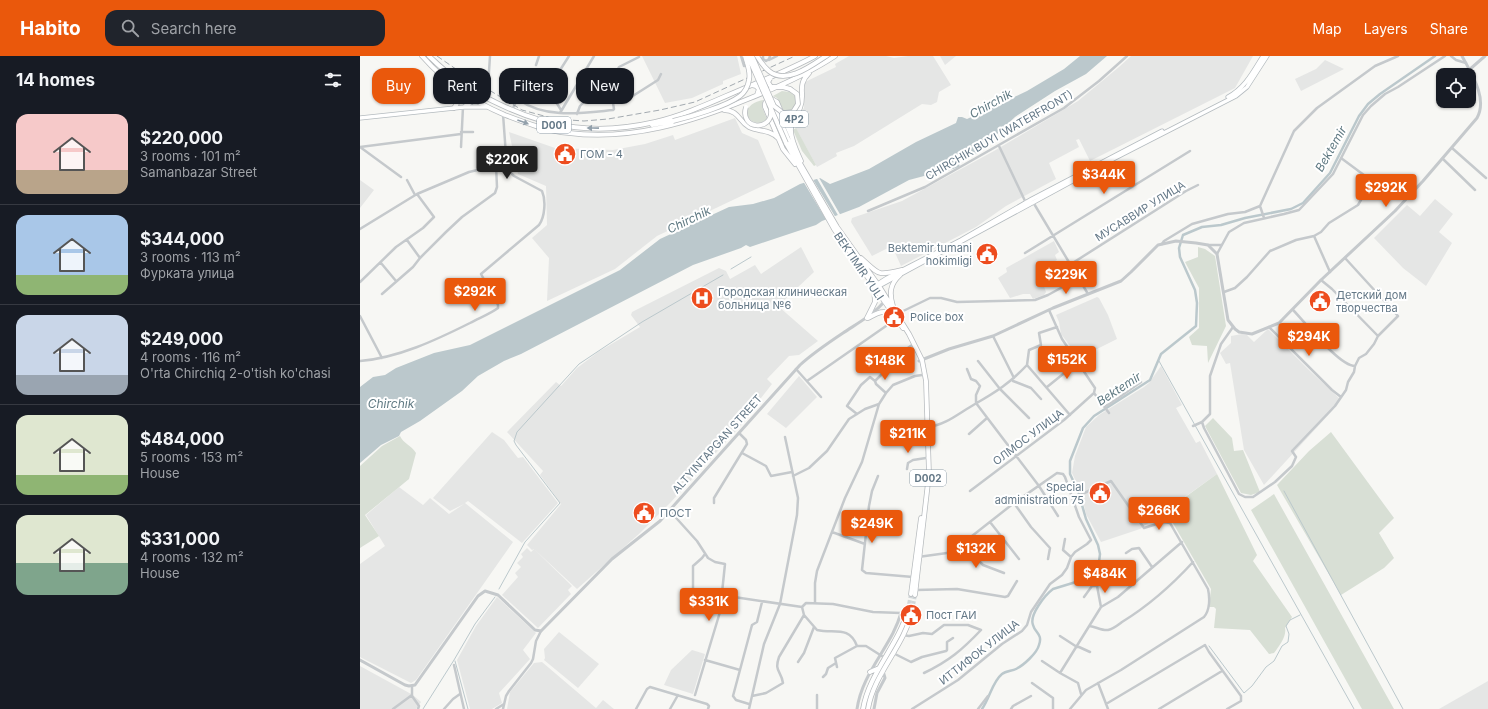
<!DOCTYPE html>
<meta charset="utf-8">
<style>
:root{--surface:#171b24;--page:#20242c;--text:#f1f3f6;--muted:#9ea1a6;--line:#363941;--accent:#ea580c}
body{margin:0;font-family:Inter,sans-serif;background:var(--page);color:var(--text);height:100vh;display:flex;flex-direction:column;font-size:15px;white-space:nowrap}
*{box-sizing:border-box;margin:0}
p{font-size:13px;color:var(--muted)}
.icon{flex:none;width:22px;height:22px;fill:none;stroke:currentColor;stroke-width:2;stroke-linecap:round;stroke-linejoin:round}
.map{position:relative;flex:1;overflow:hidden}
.drawer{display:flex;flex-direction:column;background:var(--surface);width:360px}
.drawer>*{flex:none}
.guide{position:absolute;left:12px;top:12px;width:380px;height:36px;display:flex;gap:8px}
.buttons{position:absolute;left:1076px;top:12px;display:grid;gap:8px}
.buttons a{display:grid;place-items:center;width:40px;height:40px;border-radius:8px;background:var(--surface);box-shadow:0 1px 3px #0004;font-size:20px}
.price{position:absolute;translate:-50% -34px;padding:0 9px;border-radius:4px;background:var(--accent);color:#fff;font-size:13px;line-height:26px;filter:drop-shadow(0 1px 2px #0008)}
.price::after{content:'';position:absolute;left:50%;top:24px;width:12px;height:9px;margin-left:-6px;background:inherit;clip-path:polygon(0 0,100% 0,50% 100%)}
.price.current{background:#222;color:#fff}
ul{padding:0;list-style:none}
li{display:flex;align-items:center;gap:12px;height:100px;padding:0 16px}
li+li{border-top:1px solid var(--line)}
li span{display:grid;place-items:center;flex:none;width:112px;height:80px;border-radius:12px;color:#555}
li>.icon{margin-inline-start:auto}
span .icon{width:48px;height:48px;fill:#fffc;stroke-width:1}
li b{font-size:17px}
h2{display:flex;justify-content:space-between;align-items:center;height:48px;padding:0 16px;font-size:17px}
.pill{padding:0 14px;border-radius:12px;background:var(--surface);box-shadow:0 1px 3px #0004;font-size:14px;line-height:36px}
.pill.current{background:var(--accent);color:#fff}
header{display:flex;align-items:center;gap:24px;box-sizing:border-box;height:56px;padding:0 20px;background:var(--accent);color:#fff}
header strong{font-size:19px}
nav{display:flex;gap:22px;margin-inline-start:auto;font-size:14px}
.search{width:280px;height:36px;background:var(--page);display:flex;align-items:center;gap:10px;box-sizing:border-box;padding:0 14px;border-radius:12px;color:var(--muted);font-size:15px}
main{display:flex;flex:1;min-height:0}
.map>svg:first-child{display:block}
</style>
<header>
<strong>Habito</strong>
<div class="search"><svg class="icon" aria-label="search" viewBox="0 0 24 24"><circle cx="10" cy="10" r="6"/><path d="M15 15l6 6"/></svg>Search here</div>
<nav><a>Map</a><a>Layers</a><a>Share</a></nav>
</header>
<main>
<section class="drawer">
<h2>14 homes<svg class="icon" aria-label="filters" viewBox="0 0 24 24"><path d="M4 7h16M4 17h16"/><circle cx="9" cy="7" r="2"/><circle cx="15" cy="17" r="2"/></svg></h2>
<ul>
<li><span style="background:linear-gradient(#f6c9c9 70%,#b9a48a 0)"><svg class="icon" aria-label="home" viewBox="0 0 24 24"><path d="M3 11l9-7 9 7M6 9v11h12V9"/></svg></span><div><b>$220,000</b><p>3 rooms · 101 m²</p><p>Samanbazar Street</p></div></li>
<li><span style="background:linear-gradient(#a9c7e8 75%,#8fb573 0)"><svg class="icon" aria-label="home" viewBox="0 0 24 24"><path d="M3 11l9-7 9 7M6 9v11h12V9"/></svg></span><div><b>$344,000</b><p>3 rooms · 113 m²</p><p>Фурката улица</p></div></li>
<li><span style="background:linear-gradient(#c9d6e8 75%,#9aa5b1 0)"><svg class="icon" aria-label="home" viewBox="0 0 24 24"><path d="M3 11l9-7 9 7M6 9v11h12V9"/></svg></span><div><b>$249,000</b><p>4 rooms · 116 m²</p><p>O'rta Chirchiq 2-o'tish ko'chasi</p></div></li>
<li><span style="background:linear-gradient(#dfe7d0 75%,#8fb573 0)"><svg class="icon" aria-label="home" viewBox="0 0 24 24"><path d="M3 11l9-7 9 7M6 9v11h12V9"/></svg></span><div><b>$484,000</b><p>5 rooms · 153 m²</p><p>House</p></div></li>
<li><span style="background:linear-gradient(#dfe7d0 60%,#7fa58c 0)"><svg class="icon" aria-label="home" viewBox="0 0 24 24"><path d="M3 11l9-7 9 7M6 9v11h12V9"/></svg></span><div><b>$331,000</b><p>4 rooms · 132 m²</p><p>House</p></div></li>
</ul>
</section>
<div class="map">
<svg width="1128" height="653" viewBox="0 0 1128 653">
<rect width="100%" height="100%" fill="#f7f7f4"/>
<!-- built -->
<path fill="#e5e6e5" d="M282 0H377L381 18 363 25V28L332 42 305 47Z
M489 0H526L534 2 548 0H573L591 29 579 36 577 46 571 49 562 48 494 90 476 97 477 100 457 111 434 69 436 64 444 52 445 26 476 11 475 8Z
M580 0H596L585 9Z
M771 0H893L875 32 730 105 719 83 716 84 719 91 689 107 696 123 646 150 616 171 541 210 532 190 512 200 491 166 492 162 542 145 634 95 718 45 759 11Z
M965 4 984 13 941 35 935 23 956 13Z
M375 62 382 77 398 84 415 124 297 180 255 213 187 245 189 202 172 182 187 169 186 130 158 118 149 76 195 92 253 94 285 88 313 79 315 84Z
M0 124 14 134 0 152Z
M1075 143 1093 158 1079 176 1092 187 1066 230 1043 212 1014 182 1047 149 1060 160Z
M694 185 699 196 695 199 697 204 685 210 689 217 681 222 686 236 684 239 673 243 670 238H663L650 242 638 222 647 216 646 212Z
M441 191 454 216 418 250 458 285 439 299 429 300 407 323 412 328 394 351 396 353 311 446 280 477 217 533 174 493 172 494 167 489 201 448 180 419 183 415 147 376 196 326 201 330 217 312 238 296 280 271 271 259 272 256 359 212 366 215 370 223 395 209 401 218Z
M737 241 739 242 748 259 757 283 719 302 701 278 699 266 696 259Z
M908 273 950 315 980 343 972 355 904 429 884 394 870 307 866 308 860 297 871 287V280L882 278 887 279 894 286Z
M801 310 822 349 816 352 836 387 840 385 857 418 780 473 741 486 726 458 721 436 712 417 715 400 726 371 739 359 784 331 789 327Z
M439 320 457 341 426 372 407 358Z
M132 376 144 384 158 402 163 401 198 447 162 487 108 445 105 447 153 486 56 624 51 627 0 601V508L25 490 6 459 39 431 63 449 70 442 89 458 104 448 90 455 73 442Z
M167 492 171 496 174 493 212 530 208 534 211 538 178 572 142 539 158 521 155 517 161 511 157 507 163 501 161 498Z
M137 541 176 577 163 594 170 603 139 637 142 647 132 653H110L97 604 116 570Z
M199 576 239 608 218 632 184 604 185 602 184 593Z
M332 594 345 598 333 638 304 629 311 614Z
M182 606 236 652 243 644 254 653H147L150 636 174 607Z
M0 610 53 639 61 646 56 653H0Z
M1128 625V653H1079Z"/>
<!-- green -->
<path fill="#d8dfd5" d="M422 35 430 36 436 41V48L431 54 424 55 417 42 413 40Z
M403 44 402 51 407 63C400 69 393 68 387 60 386 50 394 46 403 44Z
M436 72 456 109 454 110 442 95 433 74Z
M838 191 845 193 855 200 866 270 848 307 847 290 832 289 829 281 839 272V232L825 206 838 201Z
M853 362 872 382 874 395 883 394 900 436 891 439 881 437 845 370Z
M971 376 1034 462 1019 477 1034 502 1024 512 981 539 917 429 949 395Z
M40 380C44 388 51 389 56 397L49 423 5 459 19 480 0 492V410L22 390Z
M857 418 897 499 893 505 932 561 925 572C927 580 919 590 914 597L909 598 890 574 854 572 856 553 854 551H849L851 533 806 455Z
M914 438 1034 653H1002L891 454Z"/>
<!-- water -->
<path fill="#bbc8cc" d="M720 0H747L726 18 695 35 655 61 615 99 607 98 602 101 599 111 568 121 564 120 549 124 499 151 462 165 456 169 390 191 386 189 381 192 333 209 161 298 144 305 118 320 102 335 60 365 41 376 39 380 21 389 0 407V331L13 321 25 319 36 312 74 297 110 289 260 214 300 183 369 151 393 148 414 142 440 128 460 122 470 128 509 113 556 86 596 67 598 61H602L607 63 667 35 704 13Z"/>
<!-- pier -->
<path fill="#f7f7f4" d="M458 120 481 160 479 161 456 121Z
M452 122 476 162 467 165 443 125Z"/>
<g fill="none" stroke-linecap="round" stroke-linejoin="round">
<!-- stream -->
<path stroke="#bbc8cc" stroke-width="1" d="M371 213 391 201
M799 305 994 653
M924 435 1043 653
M139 533 165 486 200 447 156 389 154 385 157 376 219 308 282 266 363 219
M849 590 884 637 892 630 906 611 914 605 922 590 928 586 929 578 926 570 930 564 940 559
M95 605 108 653
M63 653 94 604 115 568 135 541"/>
<!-- canal -->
<path stroke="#bbc8cc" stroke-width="2.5" d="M622 653C630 642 632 626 642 618 646 615 652 615 656 613 664 609 677 597 679 589 683 578 675 577 673 569 669 559 685 539 693 533L729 522 734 516 739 506 740 498 738 489 726 463 718 435 710 418V405L723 372 734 360 790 324 801 298 836 270 837 247 835 234 820 201 819 192 823 179 842 171 861 169 885 162 931 153 943 147 970 117 999 60 1008 48 1020 38 1075 0"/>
<!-- trunk-tunnel -->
<path stroke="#d2d7d9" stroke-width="4" stroke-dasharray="4 2" stroke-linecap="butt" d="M548 554 551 538
M552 555 555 539"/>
<!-- secondary casing -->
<g stroke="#b4bbbf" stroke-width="5">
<path id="secondary" d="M868 41C885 32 893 16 903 0
M105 50 122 40
M0 62 104 51H126
M516 229 527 222 601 184 672 143 802 75
M517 231 755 102 876 40 887 31 907 0"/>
</g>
<!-- trunk casing -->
<g stroke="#b7bbbe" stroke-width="5.5">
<path id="trunk" d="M62 0C87 28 110 44 145 59 166 67 187 75 209 77 270 85 332 66 388 43 418 31 448 18 475 0
M69 0C90 21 113 36 139 48 191 73 238 79 295 66 329 58 360 42 392 29 413 20 435 11 455 0
M411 21 408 26 411 31H423L430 33
M392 29 396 30 399 33 397 39
M414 50 434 97 477 171 519 230 549 278 562 304 566 325 569 418 555 539
M94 52C100 45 98 39 94 32
M364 54C380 55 378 65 389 71 399 76 409 73 418 82
M292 69 313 65
M431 79 417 46 412 43C407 43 404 46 405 51L423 93 435 108
M426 87 474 173 543 272
M441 105C437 96 431 84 431 75 430 65 437 60 440 52 446 38 436 30 449 17
M501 202C520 219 516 220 542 214
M533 250C529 237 530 228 540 219
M507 262 515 246 514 234
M508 262C516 258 523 253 531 258
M551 538 561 462
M510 616 519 612
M503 653C509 617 538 590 548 554
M508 653C514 617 544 591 552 555"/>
</g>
<!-- minor -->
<path stroke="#c5c9cc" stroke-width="2.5" d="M381 0 384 10 389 8
M403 0V3L406 5 409 3 410 0
M1091 0 1096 4 1106 7
M409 4 417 0
M393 6 403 2
M176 9 179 0
M188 33 201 54
M122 40 128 31 130 0
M159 44C186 63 222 57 253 54L254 53 253 47 242 27
M253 47 268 43 298 24 301 18
M152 54 156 46 159 44 174 42 188 33 209 0
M200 57 234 0
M217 58 220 50 242 27 250 28 259 11 279 1
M101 76H113
M639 90 666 147
M0 91 101 78
M0 91 41 121
M101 91 103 51
M1092 92 1126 122
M1083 103 1115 134
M47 124 55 139
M673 146 728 238
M900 150 904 162
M508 155 565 131 704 52 739 25 767 0
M0 173 57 138 109 116 147 107
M954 180 970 216
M47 184 60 202
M802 188 804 185 832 168 868 158 885 156 900 150 934 75 957 52 1015 10 1038 0
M848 189H861
M665 197 830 95
M857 198 869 176 884 167 924 158 939 154 973 118 1003 59 1011 50 1025 38 1038 31 1085 0
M21 207 36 225
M711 208 826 135 838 129
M961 224 972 233 1018 280
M0 226 36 191 63 172 74 161 57 138
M864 236 875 232 887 221 910 195 936 184 954 180 961 176 969 167 998 149 1012 125 981 102
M22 238 53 211 60 202 86 176 102 161 135 137 137 131 136 109
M689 254 702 283 735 332 734 337 749 357
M933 254C945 266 979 310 995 310
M537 258 570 242H581L597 246 675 244 688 239 719 222
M0 260 22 302
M909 271 972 334 981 341
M633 280 654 322
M0 305C38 302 76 284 110 267 119 262 130 258 138 252V249L121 218 179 169C185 161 186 144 182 135L154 120 147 113 143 58
M618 305 640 333 669 362
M667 309 710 359
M667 309 669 294 681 289 679 277 697 271
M436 313 461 341
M607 313 611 323 616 325 620 330 616 339V347L679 430 698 460
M447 325 526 270
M515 325 516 328 526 337
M653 325 671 332 681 343
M687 331 718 306
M745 350 748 349 781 326
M497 358 487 350 501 329 510 321 515 325 521 319 528 306 552 289
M842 366 844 372 879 438 885 441H893L915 426 932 410 936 401 932 395 975 350 986 334 988 326 994 316 995 310 999 302 1006 298 1014 288 1018 280 1038 260 985 202
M833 370 842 366 850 358V320L861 288 873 271
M568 371C586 369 599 357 615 348 636 336 650 327 667 309
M609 378 627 362
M382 397 406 410 411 420 432 416
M547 413 548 407 553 404 566 402
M433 420 449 412 467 395 489 363 505 353 519 348
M518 420 512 435 509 450 502 514 506 517 553 521
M610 435 704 364 734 337
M354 447V442L387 388 386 384 379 377
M654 447 671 471 690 492 688 503
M309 454 337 485 348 502 355 506 365 508 360 556 335 639
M630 466 659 503
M472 476 505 488
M608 483 616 488 618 492 620 506 623 509 644 517
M705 483 703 494 711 501
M766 497 772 493 779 492 792 511
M345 498 342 502 333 510V534L334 538 374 541 442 551 446 547 473 548 513 556 541 557
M556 534 597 533 645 541 648 540 657 525
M724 541 732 530H737
M455 547V527L457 515 485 442 502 406 519 348 526 337 533 329 555 320 562 319
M442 551 444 559 457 574C474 578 489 569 497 590H506L525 602
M741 551 737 530 743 524
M730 570C736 571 743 575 748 574 753 573 758 569 762 566 788 550 812 529 833 506
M543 579 549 580 563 577 572 578 584 569H608L621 574C602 594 589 605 564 617
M700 580 717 591H719L730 596
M533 597 551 606 562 601 586 595 587 594V586L593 582
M345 604 380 614
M682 605 700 617
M438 606 444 597 454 571
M94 609 104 653
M477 611 475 602 497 590
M463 621 466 618 468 612 476 607
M672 627 693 642V653
M738 627 748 653
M721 638 718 627 700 617 741 551 758 541 822 486
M52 640 59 650 58 653
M392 640 406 637 423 627C421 614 414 616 419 601L444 559
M389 648 376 644 373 640 392 569 397 566 402 546
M746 648 845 589 849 596 881 640V645L867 653
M33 653 52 639V630
M84 653 93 643 100 638
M136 653 144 648
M143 653 146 640 149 635 171 607 173 603 176 585 181 575
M276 653 287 633 290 631 347 648 349 650 348 653
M310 653 318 639
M389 653 404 588 420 548 437 459 438 442 425 381
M457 653V639
M552 653 598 624 642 588 662 575 667 569 671 556 690 528 702 519 707 512 711 501 715 496 727 488 731 484 719 461 705 421 703 418 697 417 654 447 598 491 587 497 558 501
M618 653 628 640
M651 653 653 650 671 640
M710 653 726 634 761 614 844 561C850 554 850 542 848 533L810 467 803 466 784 472 751 425 713 442
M799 653 862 615"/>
<!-- tertiary -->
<path stroke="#c5c9cc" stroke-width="3" d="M1109 14 1125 0
M559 305 589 293 633 280 693 252 761 225 771 216 798 189 816 185 836 187 848 189 857 198 868 264 875 273 879 276 892 278 919 267 961 224 1035 155 1063 125 1117 62C1128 42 1111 17 1102 0
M0 604 45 629 49 630 55 629 118 540 125 535 138 539 175 574 181 575 252 503 300 465 440 309C453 297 468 287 483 277 498 267 513 259 525 245
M497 653C501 624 520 602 533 577 536 571 539 564 541 557H547
M514 653 517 637 525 622 523 615"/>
<!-- secondary -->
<use href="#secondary" stroke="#fff" stroke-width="3.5"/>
<!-- trunk -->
<use href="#trunk" stroke="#fff" stroke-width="4"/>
<!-- rail -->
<path stroke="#a3aab0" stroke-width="1" stroke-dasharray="6 3" stroke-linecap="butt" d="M77 0 106 20 162 54 195 63 224 65 248 63 300 54 335 46 435 0"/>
<!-- trunk-bridge casing -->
<g stroke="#b7bbbe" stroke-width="5.5" stroke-linecap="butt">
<path id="trunk-bridge" d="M388 0 426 87
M392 0 414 50 423 57 433 56 438 48 437 38 430 33
M397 0C400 5 404 11 409 15 426 29 451 10 466 0
M386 51C379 74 413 76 411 54
M313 65C330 61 367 50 380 40 385 36 388 30 389 24 391 16 387 8 385 0"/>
</g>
<!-- trunk-bridge -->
<use href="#trunk-bridge" stroke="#fff" stroke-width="4"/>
</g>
<!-- one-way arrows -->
<defs><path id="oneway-solid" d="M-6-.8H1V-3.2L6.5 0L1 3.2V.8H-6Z"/></defs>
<g fill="#92a0ab">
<use href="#oneway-solid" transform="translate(163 66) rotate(20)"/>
<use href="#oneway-solid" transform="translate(233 72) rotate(-179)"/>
</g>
<!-- icons -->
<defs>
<g id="civic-disc" transform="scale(1.15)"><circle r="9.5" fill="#ed4c1e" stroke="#fff"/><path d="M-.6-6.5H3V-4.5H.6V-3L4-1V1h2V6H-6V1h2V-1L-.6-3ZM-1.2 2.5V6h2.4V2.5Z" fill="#fff"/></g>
<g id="hospital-disc" transform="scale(1.15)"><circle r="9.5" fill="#ed4c1e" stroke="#fff"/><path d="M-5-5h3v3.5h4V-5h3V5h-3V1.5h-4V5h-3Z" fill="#fff"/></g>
</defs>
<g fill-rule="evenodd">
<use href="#civic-disc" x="205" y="98"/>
<use href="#civic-disc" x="627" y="198"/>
<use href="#hospital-disc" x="342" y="242"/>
<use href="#civic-disc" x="960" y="245"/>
<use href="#civic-disc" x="534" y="261"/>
<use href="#civic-disc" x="740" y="437"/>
<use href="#civic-disc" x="284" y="457"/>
<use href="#civic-disc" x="551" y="559"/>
</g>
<g text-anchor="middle" stroke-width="4" stroke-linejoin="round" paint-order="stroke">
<!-- shield labels -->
<g fill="#fff" stroke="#92a0ab" stroke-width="1">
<rect x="420" y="55" width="28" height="16" rx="3"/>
<rect x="177" y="61" width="34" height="16" rx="3"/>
<rect x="550" y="414" width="36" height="16" rx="3"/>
</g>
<g font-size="10" font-weight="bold" fill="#647887">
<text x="434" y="67">4P2</text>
<text x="194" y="73">D001</text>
<text x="568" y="426">D002</text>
</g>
<!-- street labels -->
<g font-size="11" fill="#647887" stroke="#fff">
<text transform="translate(639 79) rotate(-30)" y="4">CHIRCHIK BUYI (WATERFRONT)</text>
<text transform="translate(780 155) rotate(-32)" y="4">МУСАВВИР УЛИЦА</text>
<text transform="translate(499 210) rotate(56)" y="4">BEKTIMIR YULI</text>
<text transform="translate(668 381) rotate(-37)" y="4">ОЛМОС УЛИЦА</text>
<text transform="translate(357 388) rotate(-48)" y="4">ALTYINTAPGAN STREET</text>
<text transform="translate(619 596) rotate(-38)" y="4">ИТТИФОК УЛИЦА</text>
</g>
<!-- poi labels -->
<g font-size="11" fill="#647887" stroke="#fff" text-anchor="start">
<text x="220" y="102">ГОМ - 4</text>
<text x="612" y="196" text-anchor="end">Bektemir tumani<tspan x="612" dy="13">hokimligi</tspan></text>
<text x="358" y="240">Городская клиническая<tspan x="358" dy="13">больница №6</tspan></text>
<text x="976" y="243">Детcкий дом<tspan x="976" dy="13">творчества</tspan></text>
<text x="550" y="265">Police box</text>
<text x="724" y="435" text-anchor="end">Special<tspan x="724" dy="13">administration 75</tspan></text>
<text x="300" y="461">ПОСТ</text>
<text x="566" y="563">Пост ГАИ</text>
</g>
<!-- water labels -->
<g font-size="12" font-style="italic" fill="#607a83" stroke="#fff">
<text transform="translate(631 48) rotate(-29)" y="4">Chirchik</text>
<text transform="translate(971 93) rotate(-60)" y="4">Bektemir</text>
<text transform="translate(329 164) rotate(-26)" y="4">Chirchik</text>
<text transform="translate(759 333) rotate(-33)" y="4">Bektemir</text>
<text x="31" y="352">Chirchik</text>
</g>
</g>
</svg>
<div class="buttons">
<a><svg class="icon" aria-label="locate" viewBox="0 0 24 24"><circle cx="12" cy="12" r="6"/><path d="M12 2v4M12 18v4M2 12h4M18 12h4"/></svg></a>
</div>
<b class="price current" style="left:147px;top:124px">$220K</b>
<b class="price" style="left:744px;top:139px">$344K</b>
<b class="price" style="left:1026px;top:152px">$292K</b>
<b class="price" style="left:706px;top:239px">$229K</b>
<b class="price" style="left:115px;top:256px">$292K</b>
<b class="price" style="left:949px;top:301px">$294K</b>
<b class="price" style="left:707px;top:324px">$152K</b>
<b class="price" style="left:525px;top:325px">$148K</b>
<b class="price" style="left:548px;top:398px">$211K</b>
<b class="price" style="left:799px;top:475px">$266K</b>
<b class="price" style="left:512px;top:488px">$249K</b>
<b class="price" style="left:616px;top:513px">$132K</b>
<b class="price" style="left:745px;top:538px">$484K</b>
<b class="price" style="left:349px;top:566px">$331K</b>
<div class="guide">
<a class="pill current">Buy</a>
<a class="pill">Rent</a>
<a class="pill">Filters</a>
<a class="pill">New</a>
</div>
</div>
</main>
